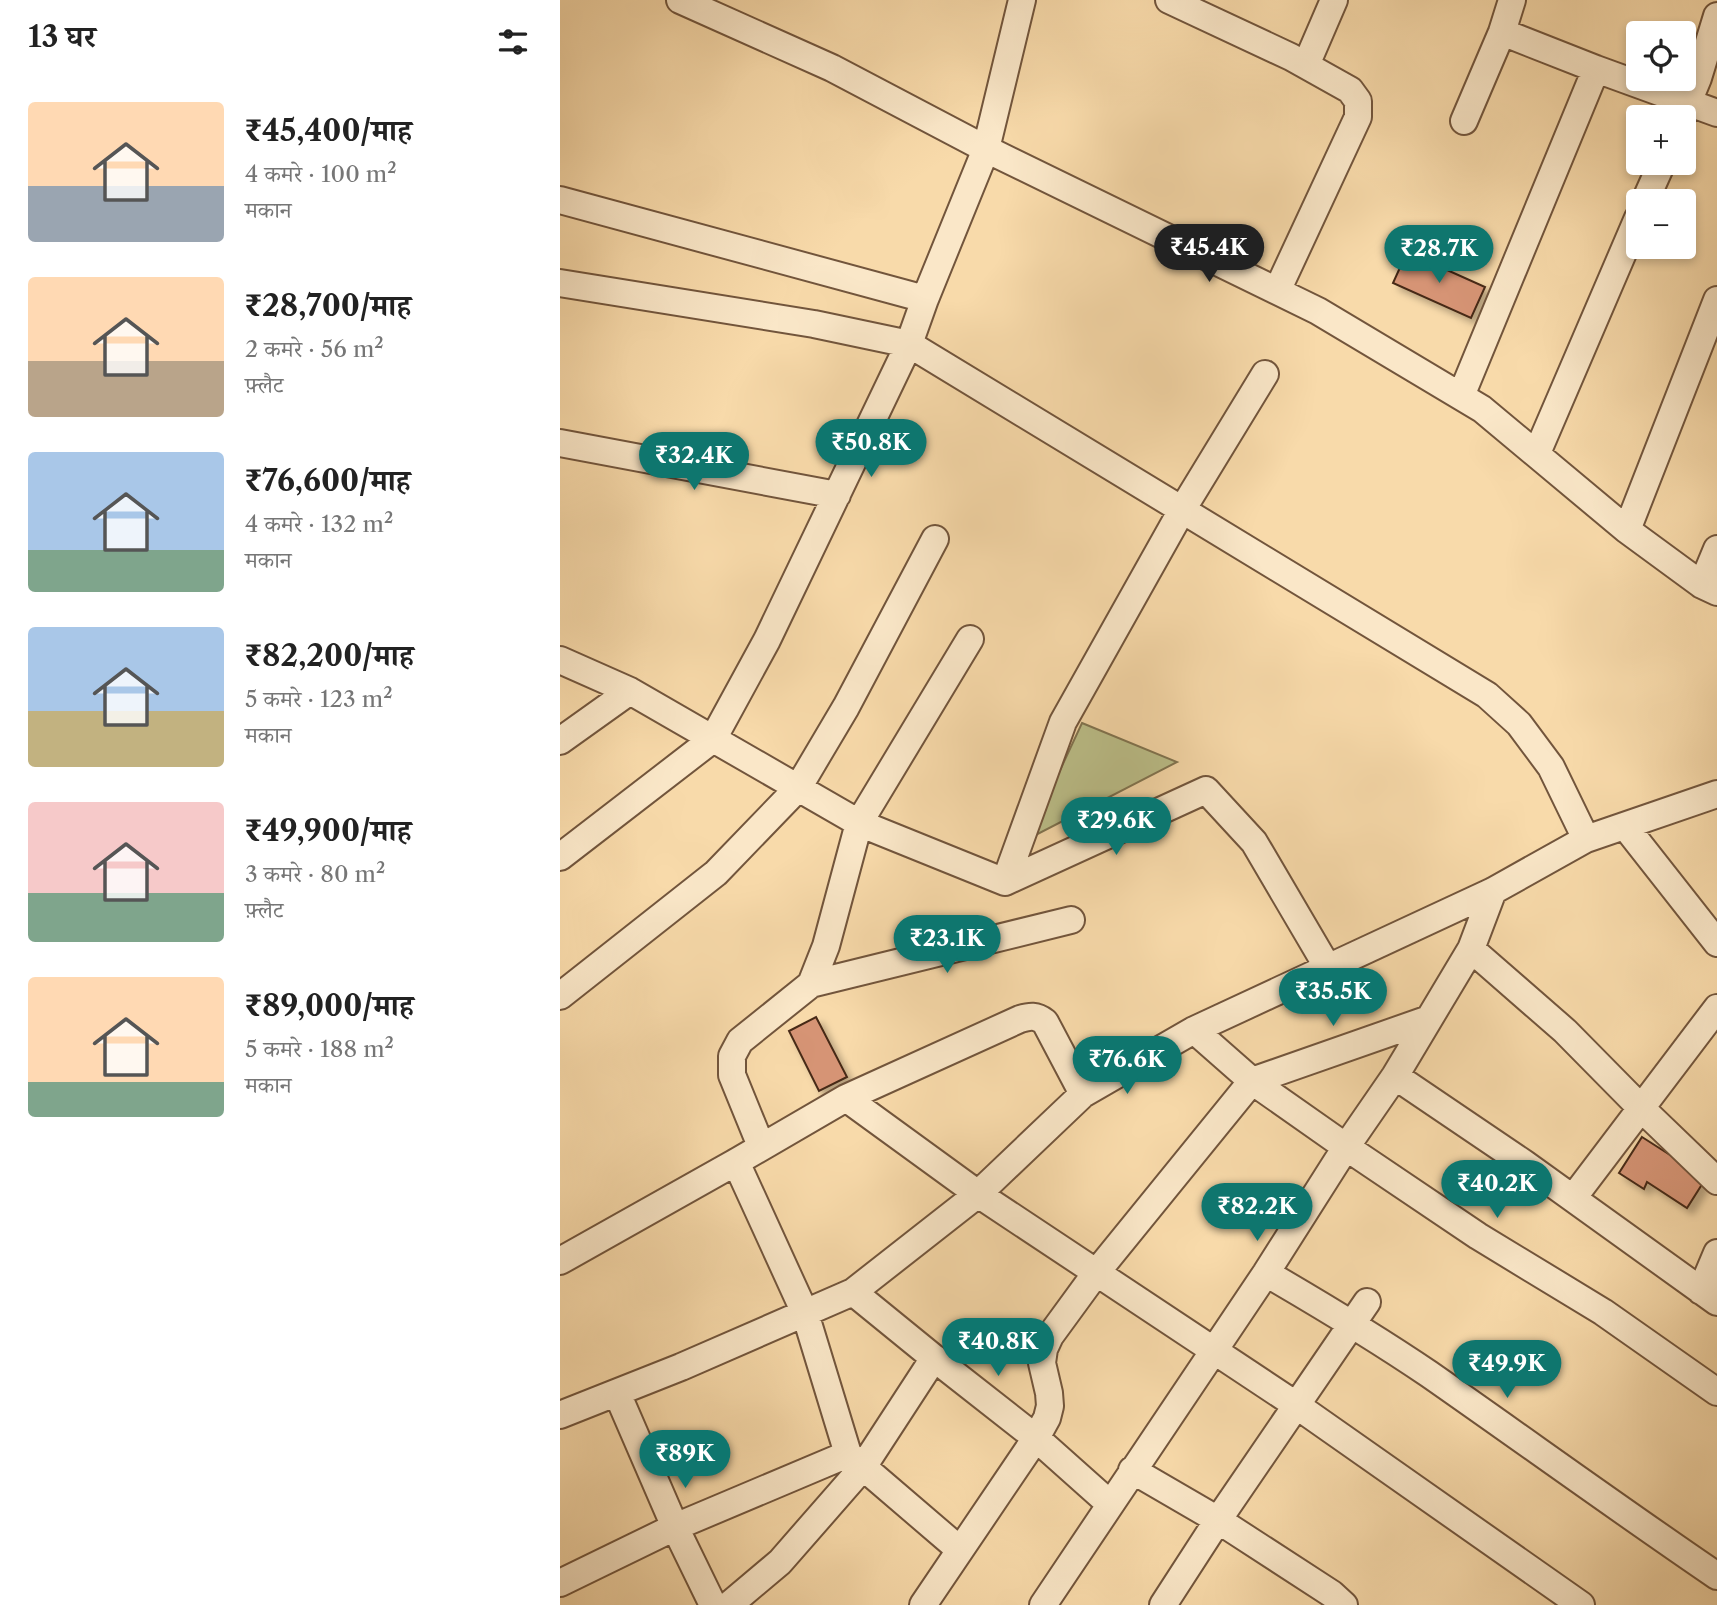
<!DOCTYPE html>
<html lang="hi">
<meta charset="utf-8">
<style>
:root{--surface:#fff;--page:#f2f2f2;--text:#222;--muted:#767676;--accent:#0f766e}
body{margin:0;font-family:"Libre Caslon Text","Noto Serif Devanagari",serif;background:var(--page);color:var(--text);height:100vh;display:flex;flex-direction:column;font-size:26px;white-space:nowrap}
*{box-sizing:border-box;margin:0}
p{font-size:23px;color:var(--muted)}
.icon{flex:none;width:38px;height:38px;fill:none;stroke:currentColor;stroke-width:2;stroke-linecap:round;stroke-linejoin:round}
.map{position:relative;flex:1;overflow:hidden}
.side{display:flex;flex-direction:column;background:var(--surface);width:560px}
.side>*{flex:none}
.controls{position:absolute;left:1066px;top:21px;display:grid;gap:14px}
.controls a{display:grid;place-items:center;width:70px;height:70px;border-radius:7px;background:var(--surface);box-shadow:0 4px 10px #0003;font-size:35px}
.price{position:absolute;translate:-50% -60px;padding:0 16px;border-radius:24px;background:var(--accent);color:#fff;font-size:23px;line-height:46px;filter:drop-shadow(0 2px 4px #0008)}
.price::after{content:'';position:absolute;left:50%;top:42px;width:21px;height:16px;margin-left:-10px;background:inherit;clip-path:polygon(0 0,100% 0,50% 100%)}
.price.on{background:#222;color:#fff}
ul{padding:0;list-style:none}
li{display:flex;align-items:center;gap:21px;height:175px;padding:0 28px}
li span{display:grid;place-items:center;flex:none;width:196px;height:140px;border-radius:7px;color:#555}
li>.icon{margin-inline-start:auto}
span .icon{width:84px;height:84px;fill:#fffc;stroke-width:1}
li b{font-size:30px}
h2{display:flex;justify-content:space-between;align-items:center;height:84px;padding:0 28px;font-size:30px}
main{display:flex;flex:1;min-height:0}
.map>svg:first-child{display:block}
</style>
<main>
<section class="side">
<h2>13 घर<svg class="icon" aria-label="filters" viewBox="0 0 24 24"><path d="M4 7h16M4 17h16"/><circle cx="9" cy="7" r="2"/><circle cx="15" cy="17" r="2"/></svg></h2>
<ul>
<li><span style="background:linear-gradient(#ffd9b3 60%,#9aa5b1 0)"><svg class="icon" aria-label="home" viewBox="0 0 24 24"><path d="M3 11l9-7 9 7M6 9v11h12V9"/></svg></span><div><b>₹45,400/माह</b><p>4 कमरे · 100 m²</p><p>मकान</p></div></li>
<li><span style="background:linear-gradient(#ffd9b3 60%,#b9a48a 0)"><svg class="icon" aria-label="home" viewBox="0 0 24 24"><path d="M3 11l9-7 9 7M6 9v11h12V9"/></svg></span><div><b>₹28,700/माह</b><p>2 कमरे · 56 m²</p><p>फ़्लैट</p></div></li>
<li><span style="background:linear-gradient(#a9c7e8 70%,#7fa58c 0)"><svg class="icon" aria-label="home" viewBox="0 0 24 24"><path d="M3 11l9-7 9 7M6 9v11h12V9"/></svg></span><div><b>₹76,600/माह</b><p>4 कमरे · 132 m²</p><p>मकान</p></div></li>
<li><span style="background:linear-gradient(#a9c7e8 60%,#c2b280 0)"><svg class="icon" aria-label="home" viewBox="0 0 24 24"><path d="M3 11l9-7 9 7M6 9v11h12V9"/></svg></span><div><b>₹82,200/माह</b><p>5 कमरे · 123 m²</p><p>मकान</p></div></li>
<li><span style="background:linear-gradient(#f6c9c9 65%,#7fa58c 0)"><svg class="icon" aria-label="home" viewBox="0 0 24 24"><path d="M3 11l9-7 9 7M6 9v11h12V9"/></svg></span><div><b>₹49,900/माह</b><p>3 कमरे · 80 m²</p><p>फ़्लैट</p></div></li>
<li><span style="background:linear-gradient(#ffd9b3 75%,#7fa58c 0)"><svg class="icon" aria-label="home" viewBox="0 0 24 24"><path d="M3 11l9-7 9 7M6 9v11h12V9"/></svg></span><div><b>₹89,000/माह</b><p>5 कमरे · 188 m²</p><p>मकान</p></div></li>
</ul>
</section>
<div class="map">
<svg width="1157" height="1605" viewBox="0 0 1157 1605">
<defs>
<filter id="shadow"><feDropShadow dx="6" dy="6" stdDeviation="3.5" flood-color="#0004"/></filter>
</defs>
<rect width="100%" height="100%" fill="#f8daaa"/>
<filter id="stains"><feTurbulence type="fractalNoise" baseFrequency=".00286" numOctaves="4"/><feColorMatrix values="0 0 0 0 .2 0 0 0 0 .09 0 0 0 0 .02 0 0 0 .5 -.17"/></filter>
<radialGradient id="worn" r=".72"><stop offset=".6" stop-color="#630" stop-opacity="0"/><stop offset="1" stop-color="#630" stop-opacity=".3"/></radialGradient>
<!-- green -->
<path fill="#bcc08a" stroke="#817450" stroke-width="2" d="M522 723 617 762 468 839Z"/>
<!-- building -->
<path fill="#d69474" stroke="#462917" stroke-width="2" filter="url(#shadow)" d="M847 252 925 287 911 318 833 283Z
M256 1017 287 1077 259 1091 229 1031Z
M1082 1137 1146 1178 1127 1208 1087 1182 1084 1189 1059 1173Z"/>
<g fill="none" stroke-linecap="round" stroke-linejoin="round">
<!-- minor casing -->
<g stroke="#72553c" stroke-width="30">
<path id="minor" d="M120 0 272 68 426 149 758 311 922 409 1067 530 1142 585 1157 592
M609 0 731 57 790 90 798 101V117L717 291
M942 32 1036 69 1157 113
M746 65 774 0
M1122 117 1138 78 1157 16
M904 121 942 32 952 0
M0 200 365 299
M1085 201 1102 163
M0 283 254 324 349 344 927 695 959 724 991 767 1026 839
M901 396 1036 69
M0 443 277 495
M977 453 1078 218
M1067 530 1157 300
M1142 585 1157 549
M0 660 70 691 299 823 445 882 646 790 694 842 768 968
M0 741 70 691
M1065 826 1157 943
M0 857 153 739 207 640 349 344 365 299 426 149 462 0
M445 882 503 722 622 510 705 374
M911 949 1005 1031 1081 1108 1157 1181
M251 984 511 920
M0 996 156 873 238 788 286 707 375 539
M835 1076 965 1164 1157 1302
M692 1081 786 1147 918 1236 1043 1312 1157 1392
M692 1081 869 1019
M286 1098 418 1194 736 1405 1021 1605
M201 1146 172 1075V1056L180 1041 251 984 266 946 299 823 410 639
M176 1162 245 1313 288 1454 400 1550
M1013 1198 1157 1008
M0 1261 176 1162 286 1098 460 1019C470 1016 476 1015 485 1022L523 1094
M706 1273C761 1305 816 1338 869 1374 965 1441 1060 1510 1157 1576
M1141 1291 1157 1253
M293 1292 374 1358 476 1438 550 1504
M57 1393 115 1527 153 1605
M0 1415 121 1367 293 1292 418 1194 523 1094 634 1030 933 891 1026 839 1157 794
M572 1470 658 1520 772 1594 784 1605
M0 1583 115 1527 288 1454
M169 1605 220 1562 303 1467 374 1358
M363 1605 476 1438 487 1418 490 1406 489 1393 482 1363 484 1349 490 1336 536 1273 692 1081 634 1030
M483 1605 706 1273 786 1147 835 1076 911 949 933 891
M603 1605 658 1520 807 1302"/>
</g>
<!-- minor -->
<use href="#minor" stroke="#fae7c8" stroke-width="26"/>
</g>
<rect width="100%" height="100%" filter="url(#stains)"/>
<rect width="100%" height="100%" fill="url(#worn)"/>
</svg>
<div class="controls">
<a><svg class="icon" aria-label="locate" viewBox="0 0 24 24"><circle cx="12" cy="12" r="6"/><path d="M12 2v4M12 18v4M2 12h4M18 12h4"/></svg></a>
<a>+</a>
<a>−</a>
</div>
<b class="price on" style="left:649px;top:284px">₹45.4K</b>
<b class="price" style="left:879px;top:285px">₹28.7K</b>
<b class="price" style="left:311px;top:479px">₹50.8K</b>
<b class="price" style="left:134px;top:492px">₹32.4K</b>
<b class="price" style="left:556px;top:857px">₹29.6K</b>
<b class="price" style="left:387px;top:975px">₹23.1K</b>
<b class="price" style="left:773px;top:1028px">₹35.5K</b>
<b class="price" style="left:567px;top:1096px">₹76.6K</b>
<b class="price" style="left:937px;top:1220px">₹40.2K</b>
<b class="price" style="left:697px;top:1243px">₹82.2K</b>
<b class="price" style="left:438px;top:1378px">₹40.8K</b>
<b class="price" style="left:947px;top:1400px">₹49.9K</b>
<b class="price" style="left:125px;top:1490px">₹89K</b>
</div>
</main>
